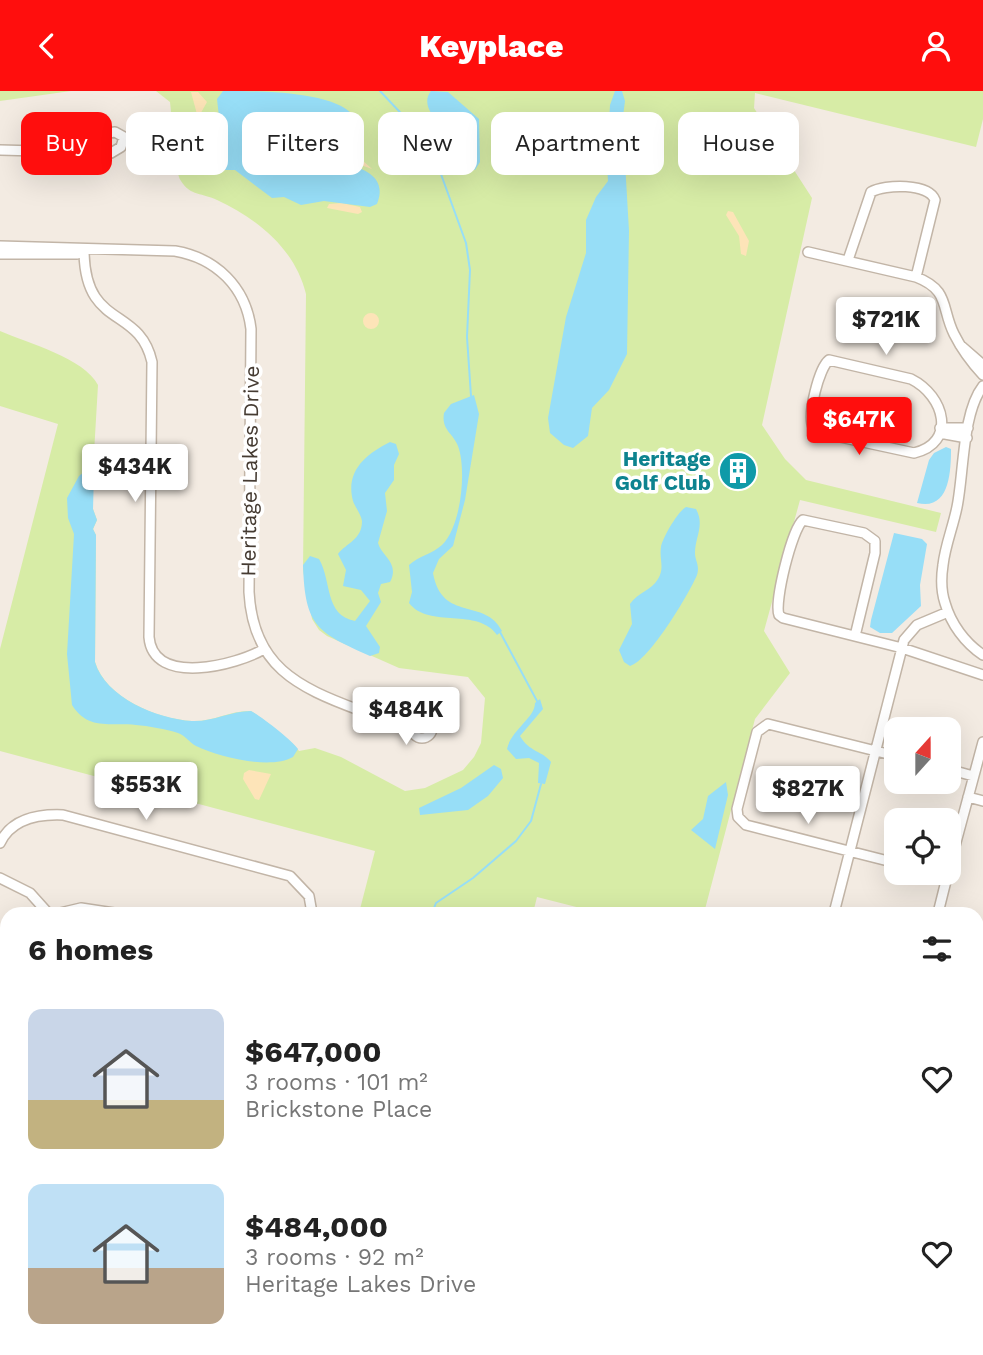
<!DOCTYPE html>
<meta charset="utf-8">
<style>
:root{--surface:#fff;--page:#f2f2f2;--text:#222;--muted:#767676;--accent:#ff0e0d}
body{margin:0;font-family:"Work Sans",sans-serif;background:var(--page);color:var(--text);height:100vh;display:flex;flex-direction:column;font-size:26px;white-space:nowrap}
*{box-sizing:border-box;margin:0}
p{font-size:23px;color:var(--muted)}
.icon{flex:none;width:38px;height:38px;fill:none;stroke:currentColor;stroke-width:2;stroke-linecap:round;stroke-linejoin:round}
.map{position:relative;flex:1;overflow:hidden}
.panel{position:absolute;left:0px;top:816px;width:984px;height:450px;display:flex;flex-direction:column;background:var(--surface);border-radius:21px 21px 0 0;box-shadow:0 7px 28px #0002}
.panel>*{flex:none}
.top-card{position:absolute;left:21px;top:21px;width:942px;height:63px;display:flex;gap:14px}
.needle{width:46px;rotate:21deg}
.tools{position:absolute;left:884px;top:626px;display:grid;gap:14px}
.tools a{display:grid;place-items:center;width:77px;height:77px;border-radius:14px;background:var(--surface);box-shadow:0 7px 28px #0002;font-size:35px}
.price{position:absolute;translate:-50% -60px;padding:0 16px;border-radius:7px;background:#fff;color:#222;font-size:23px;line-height:46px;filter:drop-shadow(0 2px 4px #0008)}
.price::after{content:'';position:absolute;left:50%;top:42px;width:21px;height:16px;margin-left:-10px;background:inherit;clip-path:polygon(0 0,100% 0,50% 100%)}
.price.current{background:var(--accent);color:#fff}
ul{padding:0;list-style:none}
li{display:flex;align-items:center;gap:21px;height:175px;padding:0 28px}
li span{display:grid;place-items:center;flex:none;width:196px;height:140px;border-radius:14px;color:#555}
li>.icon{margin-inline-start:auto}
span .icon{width:84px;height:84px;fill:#fffc;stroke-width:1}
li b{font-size:30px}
h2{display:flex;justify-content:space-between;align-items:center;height:84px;padding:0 28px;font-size:30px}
.tag{padding:0 24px;border-radius:14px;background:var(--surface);box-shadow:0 7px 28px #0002;font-size:24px;line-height:63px}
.tag.current{background:var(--accent);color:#fff}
header{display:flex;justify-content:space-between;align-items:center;height:91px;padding:0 28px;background:var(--accent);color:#fff;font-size:32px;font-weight:800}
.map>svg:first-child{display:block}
</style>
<header><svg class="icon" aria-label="back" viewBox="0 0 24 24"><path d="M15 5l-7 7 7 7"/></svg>Keyplace<svg class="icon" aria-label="person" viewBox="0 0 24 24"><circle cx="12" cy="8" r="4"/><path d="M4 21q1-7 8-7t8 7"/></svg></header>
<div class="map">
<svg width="983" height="1264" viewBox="0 0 983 1264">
<rect width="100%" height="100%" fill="#f3ebe2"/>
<!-- green -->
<path fill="#d7eca6" d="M0 0H71L0 10Z
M156 0H983V28L976 56 755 2 754 17 812 107 762 334 785 368 806 389 941 422 936 441 800 409 764 540 790 582 755 628 704 822H600L537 806 533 822H359L375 760 0 660V558L58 333 0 315V240C28 252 84 267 98 294L93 379V418L97 429 93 438 96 444 95 571C106 607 157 628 192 630 213 631 231 619 251 620 261 626 295 652 299 660L315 657 341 666 405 700 425 697 463 679 474 666 481 652 485 607 468 586 399 577 327 545 319 539 312 528 303 479 306 203C295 158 258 128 217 109 203 102 190 105 181 90 174 80 172 27 170 11Z
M130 1258H378L375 1264H121Z"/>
<!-- sand -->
<path fill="#fde4b8" d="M191 1H198L207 11 198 27Z
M316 26 315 43 321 55 362 69 372 78 319 59 312 46V30Z
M715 42 719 44 722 56 726 49 734 53 735 60 729 67 741 73 740 80 718 63 712 46Z
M342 112 360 116 362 121 358 123 327 117 329 113Z
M728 120 733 121 749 150 746 165 741 163 739 145 726 124Z
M363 230a8 8 0 1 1 16 0a8 8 0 1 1-16 0Z
M249 679 271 683 259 709 255 708 243 688 244 682Z"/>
<!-- water -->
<path fill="#97def7" d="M223 0C258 0 332 0 353 24L350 31 344 32 333 25 315 26C310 31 307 38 310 46 319 79 395 67 377 113L370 116 324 110 301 114 284 106 272 107 235 79H218L202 64 208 51 209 37 219 26 217 8Z
M431 0 448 1 479 28 480 71 475 79 464 76C460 69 462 62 458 55 450 39 416 19 431 0Z
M615 0H622L625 10 620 49H608L610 14Z
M617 56 625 71 629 140 627 263 609 299 592 317 588 345 573 357 564 354 550 342 548 327 566 226 586 162V129L596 106 608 90 606 57Z
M474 304 479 323 465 409 453 455 439 468 433 482C442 532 485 506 502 540L497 544C478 516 429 538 409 512L412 501 409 474C419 465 432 463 442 454 461 436 467 379 458 355 453 342 441 339 444 322L451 313Z
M390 351 396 353 399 363 394 374V389L385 402 387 420 378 452C382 466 400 472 390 491L381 493 378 502 381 511 366 535 380 556 379 562 370 565C317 541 305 536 303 474L310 465 319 468C332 490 324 524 355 530L370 510 361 499 343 495 346 479 338 463C346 452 362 449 362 430 361 423 355 416 353 410 345 380 366 363 390 351Z
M946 356 951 358C951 382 949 420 917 412L929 369 934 362Z
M89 377 94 382 93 418 97 429 93 438 96 444 95 571C105 606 157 628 192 630 212 631 231 620 251 620 261 625 294 651 298 658L293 666C270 679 219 666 196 655 189 651 186 645 178 642 166 638 148 635 136 634 111 631 88 640 72 614L67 563 74 443 68 427 67 407 79 385Z
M686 416 696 418C705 434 695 446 695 462 695 470 700 474 697 484 689 503 649 570 630 575L624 571 619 559 632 533 630 513C638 501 651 500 658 488 665 477 659 468 661 456 662 448 678 420 686 416Z
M894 442 922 448 927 453 920 494 921 515 892 542H880L870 536 871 529Z
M540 608 543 618 520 645C529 661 543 660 551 671L545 693 538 692 539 672 529 667 516 668 507 658C511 639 535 627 535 612Z
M494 674 501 678 503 687 488 705 468 719 420 724 419 717 461 697Z
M726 691 728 704 715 758 691 739 703 728 708 705Z"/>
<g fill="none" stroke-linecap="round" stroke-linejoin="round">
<!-- stream -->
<path stroke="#97def7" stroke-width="2" d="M380 0 430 53 466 152 470 179 467 246 471 305
M500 541 537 610
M432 822 436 812 473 787 516 750 531 730 541 693
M181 1258 182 1264"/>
<!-- minor casing -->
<g stroke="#c2b5a7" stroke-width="12">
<path id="minor" d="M0 59 111 62 121 56 124 46 115 41 108 42 97 60
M0 155 175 160C216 167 246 196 251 238L249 501C253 575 297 596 359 619 376 625 394 634 412 636
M84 160C85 239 139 214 152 271L149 546C153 596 237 574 264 558
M808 161 916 186C950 199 941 217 954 243 962 259 971 271 983 284
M0 163H77L84 160
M848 169 871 101C885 93 929 92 935 109L916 186
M960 254 983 274
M829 269 911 288C945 305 957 352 914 362L840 346 813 336C807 324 819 277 829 269Z
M983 295C962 322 964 382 957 416 953 436 945 455 943 474 941 487 941 500 945 512 951 533 965 552 983 564
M940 337 945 343 967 347
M940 337H968
M855 545 875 462V450L864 442 803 429C792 438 774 511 779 524L783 527 902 557 983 584
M412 637a10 10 0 1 1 20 0a10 10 0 1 1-20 0Z
M896 665 768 633 757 641 737 718 738 726 746 734 896 772
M948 678 973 685
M968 706 983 710
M0 752C12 727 39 723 63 724L290 785 309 805 312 822
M948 781 983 651
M0 787 30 802 48 822
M60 822 81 817 114 822
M834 822 904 549 917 534 948 521
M938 822 948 782
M976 971 983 978
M0 1004 7 1006
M976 1057 983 1030
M0 1059 7 1048
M0 1147 7 1149
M976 1208 983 1209
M976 1249 983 1221
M31 1264 41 1258
M382 1264 385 1258
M543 1264 546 1258
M738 1264 741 1258
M831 1264 834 1258
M973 1264 974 1258"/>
</g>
<!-- minor -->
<use href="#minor" stroke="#fff" stroke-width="9"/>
</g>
<!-- icons -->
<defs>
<g id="building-disc" transform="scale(2.0125)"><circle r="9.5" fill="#0f9aa8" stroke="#fff"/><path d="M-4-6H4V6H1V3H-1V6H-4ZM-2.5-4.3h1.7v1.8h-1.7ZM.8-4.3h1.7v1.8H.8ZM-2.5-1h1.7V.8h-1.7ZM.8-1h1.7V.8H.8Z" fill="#fff"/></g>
</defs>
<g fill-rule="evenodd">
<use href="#building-disc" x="738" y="380"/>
</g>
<g text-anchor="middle" stroke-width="7" stroke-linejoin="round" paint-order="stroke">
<!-- culture labels -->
<g font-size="21" font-weight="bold" fill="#0d838f" stroke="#fff" text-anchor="end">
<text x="711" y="375">Heritage<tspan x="711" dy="24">Golf Club</tspan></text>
</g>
<!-- street labels -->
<g font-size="21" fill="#453b32" stroke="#fff">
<text transform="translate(250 380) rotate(-89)" y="7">Heritage Lakes Drive</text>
</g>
</g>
</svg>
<div class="tools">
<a><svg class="needle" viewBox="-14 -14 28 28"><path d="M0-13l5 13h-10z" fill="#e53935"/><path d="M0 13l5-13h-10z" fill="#767676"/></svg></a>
<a><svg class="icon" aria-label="locate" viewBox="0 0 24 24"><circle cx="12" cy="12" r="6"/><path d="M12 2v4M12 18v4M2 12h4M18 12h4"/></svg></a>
</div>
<b class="price" style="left:886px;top:266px">$721K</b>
<b class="price current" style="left:859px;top:366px">$647K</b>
<b class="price" style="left:135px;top:413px">$434K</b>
<b class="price" style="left:406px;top:656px">$484K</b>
<b class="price" style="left:146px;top:731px">$553K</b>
<b class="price" style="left:808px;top:735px">$827K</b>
<div class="top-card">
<a class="tag current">Buy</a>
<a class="tag">Rent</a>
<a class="tag">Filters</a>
<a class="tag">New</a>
<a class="tag">Apartment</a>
<a class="tag">House</a>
</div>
<section class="panel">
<h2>6 homes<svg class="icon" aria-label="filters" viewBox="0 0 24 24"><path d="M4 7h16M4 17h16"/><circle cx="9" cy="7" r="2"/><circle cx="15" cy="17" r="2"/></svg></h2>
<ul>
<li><span style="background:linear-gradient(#c9d6e8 65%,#c2b280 0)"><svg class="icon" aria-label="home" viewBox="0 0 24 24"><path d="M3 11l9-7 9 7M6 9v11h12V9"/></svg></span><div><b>$647,000</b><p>3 rooms · 101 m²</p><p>Brickstone Place</p></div><svg class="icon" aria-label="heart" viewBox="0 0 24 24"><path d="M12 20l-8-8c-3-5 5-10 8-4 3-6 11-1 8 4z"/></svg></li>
<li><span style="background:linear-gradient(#bfe0f5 60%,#b9a48a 0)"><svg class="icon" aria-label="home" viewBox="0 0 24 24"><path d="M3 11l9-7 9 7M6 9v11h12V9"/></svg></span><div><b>$484,000</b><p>3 rooms · 92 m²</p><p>Heritage Lakes Drive</p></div><svg class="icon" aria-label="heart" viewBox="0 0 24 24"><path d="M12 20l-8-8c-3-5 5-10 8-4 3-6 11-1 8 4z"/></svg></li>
</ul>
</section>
</div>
